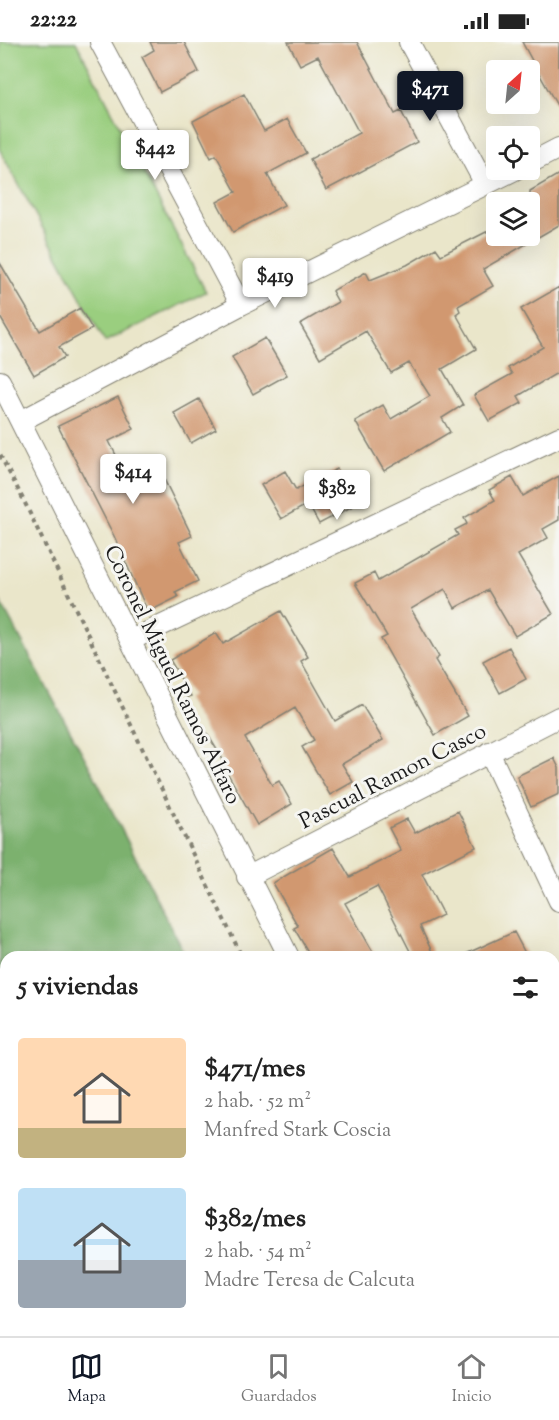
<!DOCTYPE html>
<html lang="es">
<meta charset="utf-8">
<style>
:root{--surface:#fff;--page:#f6f6f6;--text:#222;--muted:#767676;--line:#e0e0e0;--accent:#111827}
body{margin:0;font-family:"Sorts Mill Goudy",serif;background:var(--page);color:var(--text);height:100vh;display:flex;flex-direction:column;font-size:22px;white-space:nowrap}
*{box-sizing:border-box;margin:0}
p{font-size:20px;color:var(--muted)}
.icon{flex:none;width:33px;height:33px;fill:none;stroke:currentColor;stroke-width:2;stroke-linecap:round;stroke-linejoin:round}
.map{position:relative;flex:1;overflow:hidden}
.panel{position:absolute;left:0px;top:909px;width:560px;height:386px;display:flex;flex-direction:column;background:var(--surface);border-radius:18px 18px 0 0;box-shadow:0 6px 24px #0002}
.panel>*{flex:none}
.needle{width:39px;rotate:27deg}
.controls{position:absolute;left:486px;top:18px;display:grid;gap:12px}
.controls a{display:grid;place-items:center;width:54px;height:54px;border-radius:6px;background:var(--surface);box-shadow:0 6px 24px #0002;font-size:30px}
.price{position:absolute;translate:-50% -51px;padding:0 14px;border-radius:6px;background:#fff;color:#222;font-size:20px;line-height:39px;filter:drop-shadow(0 2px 3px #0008)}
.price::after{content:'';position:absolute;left:50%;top:36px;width:18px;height:14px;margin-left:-9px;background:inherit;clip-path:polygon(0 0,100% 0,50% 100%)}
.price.current{background:var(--accent);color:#fff}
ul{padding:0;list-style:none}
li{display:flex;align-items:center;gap:18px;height:150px;padding:0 18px}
li span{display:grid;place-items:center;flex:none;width:168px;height:120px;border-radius:6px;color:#555}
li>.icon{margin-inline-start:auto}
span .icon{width:72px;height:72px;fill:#fffc;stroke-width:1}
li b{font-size:26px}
h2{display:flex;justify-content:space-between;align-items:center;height:72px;padding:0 18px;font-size:26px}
.status{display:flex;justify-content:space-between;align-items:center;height:42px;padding:0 30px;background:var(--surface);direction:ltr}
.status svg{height:16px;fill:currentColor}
.tabs{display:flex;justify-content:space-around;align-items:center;height:84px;border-top:2px solid var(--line);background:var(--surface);font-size:16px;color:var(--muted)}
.tabs a{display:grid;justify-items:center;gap:3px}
.tabs .current{color:var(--accent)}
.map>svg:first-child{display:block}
</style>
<div class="status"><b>22:22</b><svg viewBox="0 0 49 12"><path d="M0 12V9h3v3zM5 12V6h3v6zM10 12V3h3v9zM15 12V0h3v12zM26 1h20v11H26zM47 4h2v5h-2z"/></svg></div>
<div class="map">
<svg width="559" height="1294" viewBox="0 0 559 1294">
<rect width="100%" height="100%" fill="#f6f6f2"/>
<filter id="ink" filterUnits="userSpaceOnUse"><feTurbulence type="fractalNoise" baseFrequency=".0167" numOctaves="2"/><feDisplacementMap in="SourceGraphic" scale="12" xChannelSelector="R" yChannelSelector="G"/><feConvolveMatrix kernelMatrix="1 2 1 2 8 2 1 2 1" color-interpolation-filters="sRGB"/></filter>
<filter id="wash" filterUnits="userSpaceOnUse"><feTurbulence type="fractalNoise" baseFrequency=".008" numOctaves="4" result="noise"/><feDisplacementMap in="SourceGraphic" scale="24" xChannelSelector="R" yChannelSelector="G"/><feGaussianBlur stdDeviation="1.35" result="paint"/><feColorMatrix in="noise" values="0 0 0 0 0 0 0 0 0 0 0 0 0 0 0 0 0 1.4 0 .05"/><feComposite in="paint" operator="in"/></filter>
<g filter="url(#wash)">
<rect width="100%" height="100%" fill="#eae6ca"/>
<!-- green -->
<path fill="#9ace7f" stroke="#5b754e" stroke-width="1.5" d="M0 0H76L206 250 105 300 0 108Z"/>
<!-- forest -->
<path fill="#7bb16e" stroke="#4c6645" stroke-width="1.5" d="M0 559 93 731 186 915H6V1288H375L377 1294H0Z"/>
<g id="blocks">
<!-- building -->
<path fill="#d19870" d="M150 0H184L199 30 160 50 142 15 154 8Z
M288 0H357L395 72 401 69 417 100 326 148 310 117 359 91 318 14 300 23Z
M522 0H559V67L541 35Z
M244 52 264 89 287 77 306 111 267 132 284 163 233 190 217 160 236 150 216 113 211 116 193 79Z
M559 132V183L483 227 493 244 458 264 460 269 456 272 476 307 442 327 463 363 442 376 450 390 384 429 355 379 383 363 391 377 430 354 409 321 391 331 366 289 320 316 300 282 338 260 332 249 366 230 370 238 407 223 436 206 441 213 496 185V194H530V149Z
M0 221 40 289 80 266 92 287 59 305 65 315 34 333 0 275Z
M559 245V334L557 331 518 354 522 361 489 379 474 353 512 332 508 326 543 305 521 267Z
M265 296 287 333 253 352 232 315Z
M118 355 134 387 109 399 126 433 155 419 192 494 179 500 198 539 175 550 178 555 148 570 114 494 58 384Z
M199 357 216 387 191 401 174 371Z
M337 427 355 463 319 482 308 462 281 477 261 443 285 429 296 448Z
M559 434V478L543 487 548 496 518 513 553 572 515 594 488 548 455 566 445 547 411 567 439 615 435 618 468 674 435 693 381 597 387 594 355 541 374 531 378 539 458 493 455 488 467 482 464 476 495 458 489 448 512 435 523 454Z
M281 569 308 615 301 619 335 679 362 663 383 698 342 722 353 740 330 753 302 705 314 698 295 666 245 696 272 743 279 739 292 762 257 783 223 723 225 721 186 657 191 654 170 618 216 591 223 602Z
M509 605 526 637 500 651 483 619Z
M554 716 559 726V752L531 765 517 734Z
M458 769 476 805 422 832 443 873 420 884 432 910 421 915H413L377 844 345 861 376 915H311L294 886 298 884 273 841 333 806 350 835 401 809 389 786 407 777 415 791Z
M514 890 527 915H459Z"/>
</g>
</g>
<g filter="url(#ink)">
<use href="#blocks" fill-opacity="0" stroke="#838173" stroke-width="1.5"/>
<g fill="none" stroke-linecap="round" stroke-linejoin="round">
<!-- minor casing -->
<g stroke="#838173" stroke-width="22">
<path id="minor" d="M100 0 241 263
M409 0 485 142
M530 121 559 106
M0 339 289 915
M21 379 241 263 515 128
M131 598 559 395
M489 710 559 859
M247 835 559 675
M463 1288 466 1294"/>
</g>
<!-- path -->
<path stroke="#838173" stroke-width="4" stroke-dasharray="4.5 4.5" stroke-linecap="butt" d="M0 413 23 457 242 915
M420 1288 423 1294"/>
<!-- minor -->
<use href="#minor" stroke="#fff" stroke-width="20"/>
</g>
</g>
<g text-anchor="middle" stroke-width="6" stroke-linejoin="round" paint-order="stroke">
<!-- street labels -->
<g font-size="22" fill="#1c1c1c" stroke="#f6f6f2">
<text transform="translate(174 632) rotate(64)" y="8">Coronel Miguel Ramos Alfaro</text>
<text transform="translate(392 733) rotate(-27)" y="8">Pascual Ramon Casco</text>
</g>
</g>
</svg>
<div class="controls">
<a><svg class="needle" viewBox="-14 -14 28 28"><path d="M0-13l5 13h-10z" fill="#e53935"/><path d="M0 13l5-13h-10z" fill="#767676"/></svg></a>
<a><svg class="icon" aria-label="locate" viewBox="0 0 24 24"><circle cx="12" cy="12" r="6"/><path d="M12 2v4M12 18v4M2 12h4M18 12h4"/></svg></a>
<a><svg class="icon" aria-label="layers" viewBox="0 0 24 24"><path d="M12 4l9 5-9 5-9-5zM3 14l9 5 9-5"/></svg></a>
</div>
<b class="price current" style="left:430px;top:80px">$471</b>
<b class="price" style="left:155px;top:139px">$442</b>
<b class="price" style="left:275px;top:267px">$419</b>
<b class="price" style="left:133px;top:463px">$414</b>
<b class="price" style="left:337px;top:479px">$382</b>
<section class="panel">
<h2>5 viviendas<svg class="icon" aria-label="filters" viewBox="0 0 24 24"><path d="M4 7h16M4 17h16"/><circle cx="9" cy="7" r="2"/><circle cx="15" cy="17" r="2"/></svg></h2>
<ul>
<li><span style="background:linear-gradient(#ffd9b3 75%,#c2b280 0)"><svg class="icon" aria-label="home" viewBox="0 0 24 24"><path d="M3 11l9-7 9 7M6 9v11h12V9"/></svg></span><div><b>$471/mes</b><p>2 hab. · 52 m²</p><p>Manfred Stark Coscia</p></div></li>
<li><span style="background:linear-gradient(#bfe0f5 60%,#9aa5b1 0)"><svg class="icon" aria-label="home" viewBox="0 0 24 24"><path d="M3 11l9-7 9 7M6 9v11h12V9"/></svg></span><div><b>$382/mes</b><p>2 hab. · 54 m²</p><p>Madre Teresa de Calcuta</p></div></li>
</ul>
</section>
</div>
<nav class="tabs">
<a class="current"><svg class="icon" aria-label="map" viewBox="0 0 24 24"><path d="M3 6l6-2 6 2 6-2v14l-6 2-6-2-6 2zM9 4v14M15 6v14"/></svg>Mapa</a>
<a><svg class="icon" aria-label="saved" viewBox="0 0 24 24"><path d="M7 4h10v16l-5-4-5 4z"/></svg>Guardados</a>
<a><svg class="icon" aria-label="home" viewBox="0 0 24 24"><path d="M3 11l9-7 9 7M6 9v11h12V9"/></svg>Inicio</a>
</nav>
